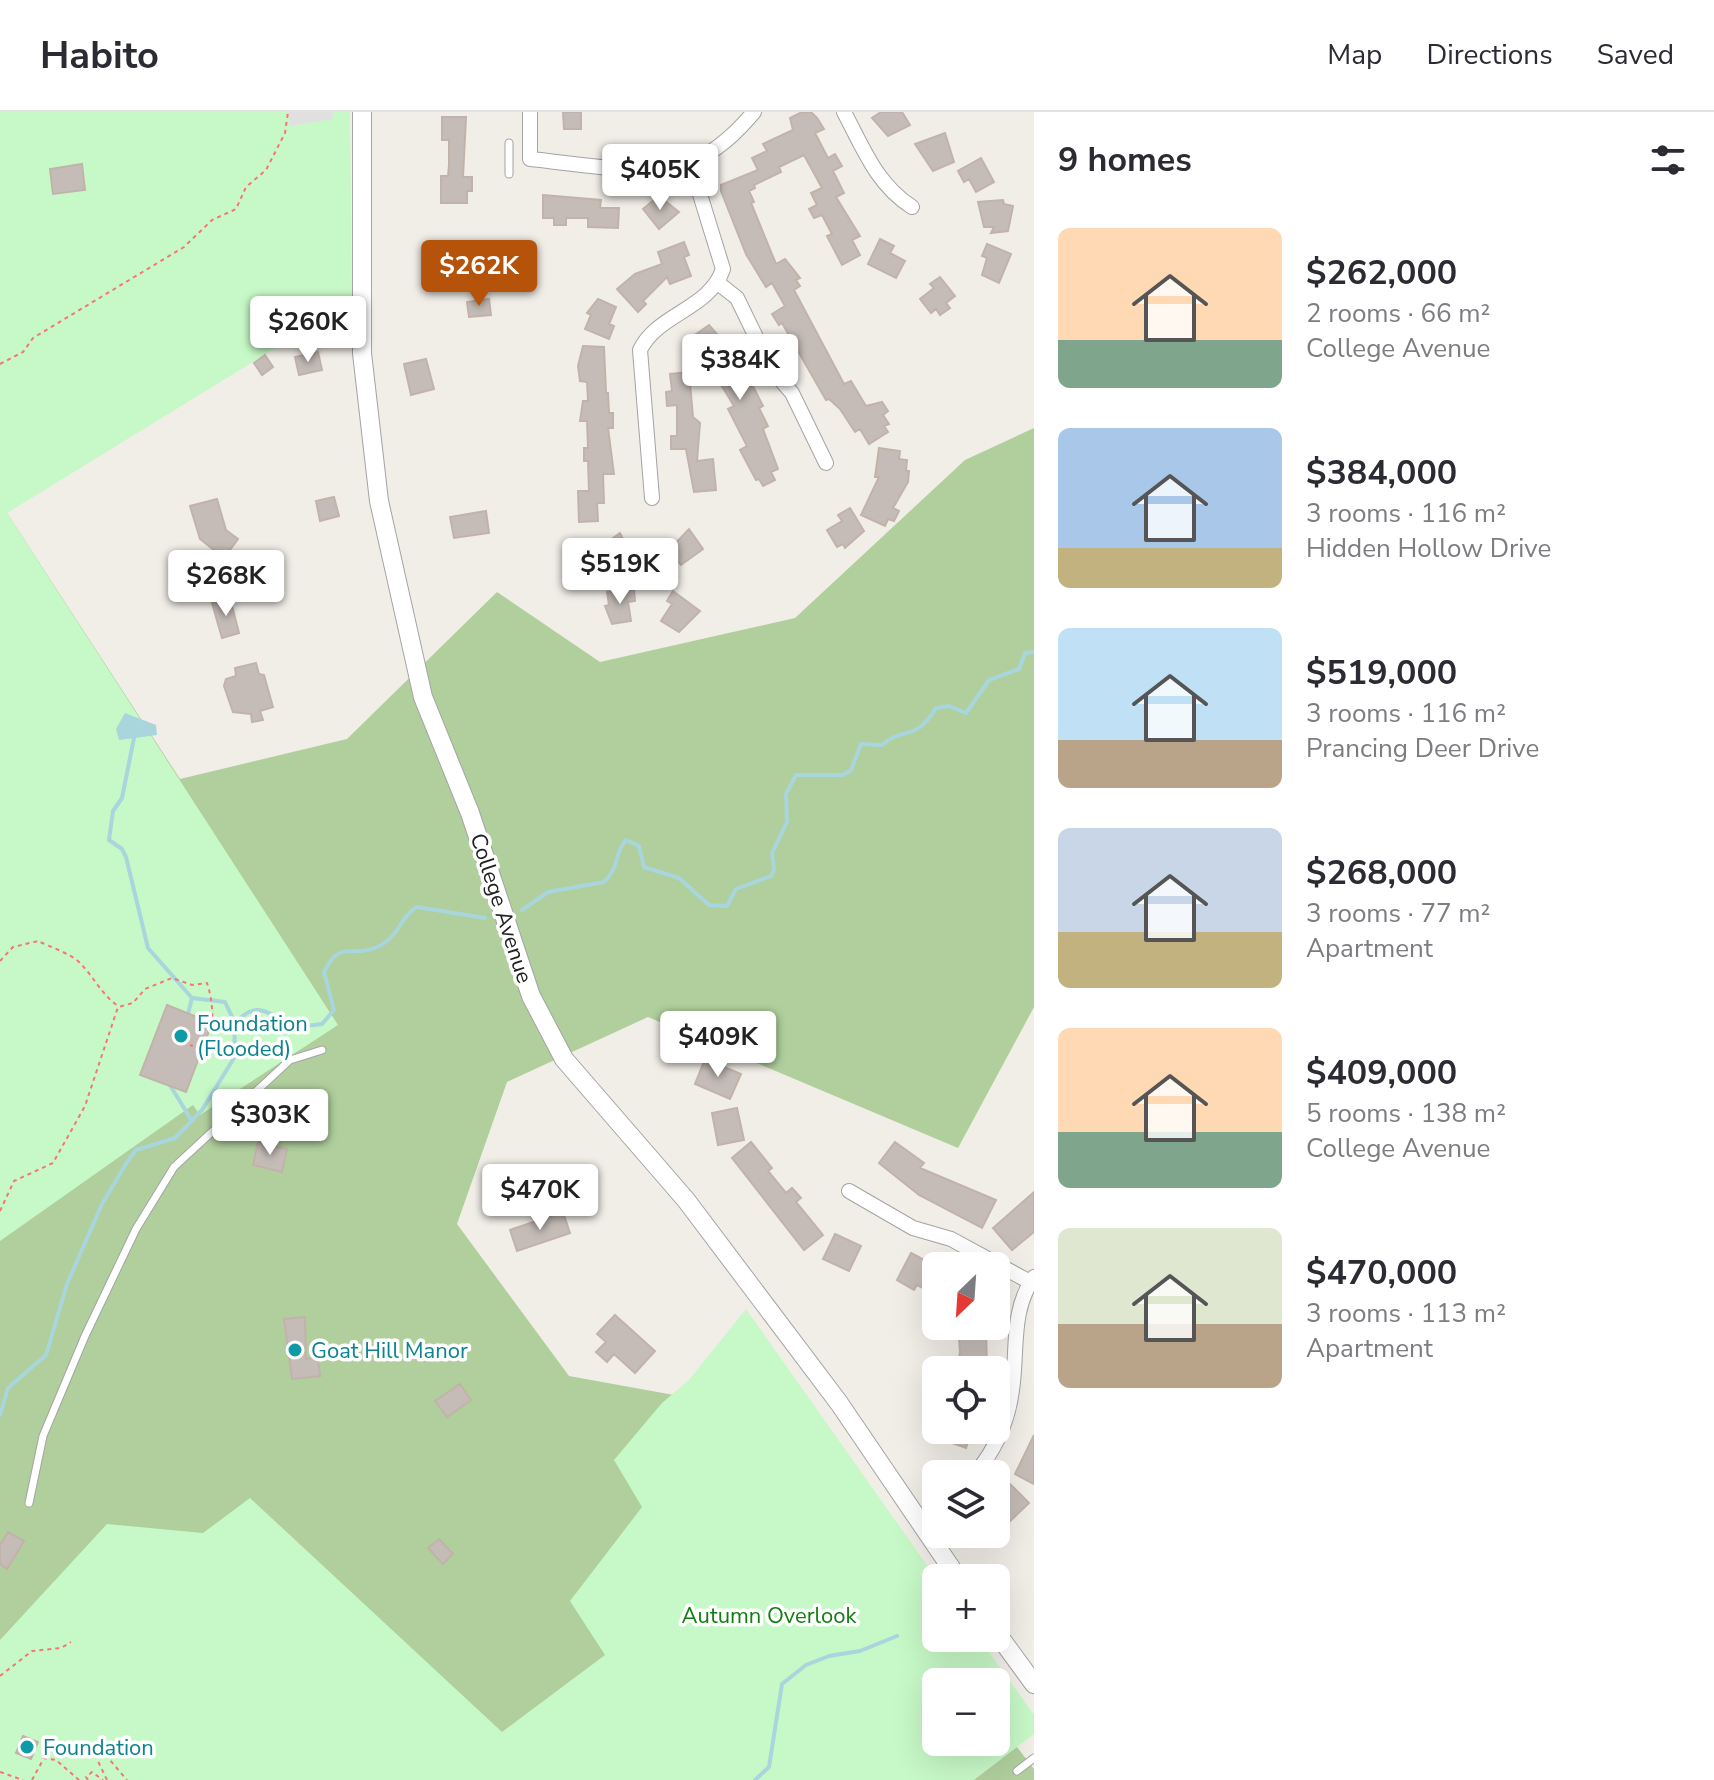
<!DOCTYPE html>
<meta charset="utf-8">
<style>
:root{--surface:#fff;--page:#f7f7f7;--text:#2b2b33;--muted:#7c7c81;--line:#e1e1e2;--accent:#b45309}
body{margin:0;font-family:"Nunito Sans",sans-serif;background:var(--page);color:var(--text);height:100vh;display:flex;flex-direction:column;font-size:30px;white-space:nowrap}
*{box-sizing:border-box;margin:0}
p{font-size:26px;color:var(--muted)}
.icon{flex:none;width:44px;height:44px;fill:none;stroke:currentColor;stroke-width:2;stroke-linecap:round;stroke-linejoin:round}
.map{position:relative;flex:1;overflow:hidden}
.details{display:flex;flex-direction:column;background:var(--surface);width:680px}
.details>*{flex:none}
.needle{width:52px;rotate:205deg}
.controls{position:absolute;left:922px;top:1140px;display:grid;gap:16px}
.controls a{display:grid;place-items:center;width:88px;height:88px;border-radius:12px;background:var(--surface);box-shadow:0 8px 32px #0002;font-size:40px}
.price{position:absolute;translate:-50% -68px;padding:0 18px;border-radius:8px;background:#fff;color:#222;font-size:26px;line-height:52px;filter:drop-shadow(0 2px 4px #0008)}
.price::after{content:'';position:absolute;left:50%;top:48px;width:24px;height:18px;margin-left:-12px;background:inherit;clip-path:polygon(0 0,100% 0,50% 100%)}
.price.active{background:var(--accent);color:#fff}
ul{padding:0;list-style:none}
li{display:flex;align-items:center;gap:24px;height:200px;padding:0 24px}
li span{display:grid;place-items:center;flex:none;width:224px;height:160px;border-radius:12px;color:#555}
li>.icon{margin-inline-start:auto}
span .icon{width:96px;height:96px;fill:#fffc;stroke-width:1}
li b{font-size:34px}
h2{display:flex;justify-content:space-between;align-items:center;height:96px;padding:0 24px;font-size:34px}
header{display:flex;align-items:center;gap:48px;box-sizing:border-box;height:112px;padding:0 40px;background:var(--surface);border-bottom:2px solid var(--line)}
header strong{font-size:38px}
nav{display:flex;gap:44px;margin-inline-start:auto;font-size:28px}
main{display:flex;flex:1;min-height:0}
.map>svg:first-child{display:block}
</style>
<header>
<strong>Habito</strong>
<nav><a>Map</a><a>Directions</a><a>Saved</a></nav>
</header>
<main>
<div class="map">
<svg width="1034" height="1668" viewBox="0 0 1034 1668">
<rect width="100%" height="100%" fill="#f1ede7"/>
<!-- forest -->
<path fill="#b0cf9d" d="M1034 316V895L958 1036 648 905 507 970 457 1112 569 1264 729 1293 936 1570V1630H996V1608L1034 1657V1668H0V330L7 401 180 667 347 627 497 480 600 550 795 506 965 348Z"/>
<!-- park -->
<path fill="#c7f8c7" fill-rule="evenodd" d="M0 0H350L352 189 7 401 338 913 200 1003 193 993 0 1129Z
M746 1197 936 1466V1526H979L1034 1603V1622L974 1668H0V1528L107 1412 203 1421 250 1386 502 1620 605 1543 570 1489 642 1395 614 1348 662 1291 689 1268ZM936 1570H996V1630H936Z"/>
<!-- parking -->
<path fill="#e0e0e0" d="M288 0H333V7L290 14Z"/>
<!-- water -->
<path fill="#a9d5dd" d="M125 601 156 613 157 623 119 628 116 617Z"/>
<g fill="none" stroke-linecap="round" stroke-linejoin="round">
<!-- stream -->
<path stroke="#a9d5dd" stroke-width="4" d="M134 626 122 686 113 699 109 728 122 737 126 745 148 836 192 886 225 890 235 911
M522 798 548 780 604 770C620 755 614 741 626 728L639 734 644 755 679 766 709 793 727 794 736 777 771 764 774 758 772 741 787 710 786 682 796 663H843L851 658 861 632 882 633C903 614 916 630 936 596L949 594 966 601 989 568 1019 557 1025 541 1034 540
M187 906 192 886
M168 970 192 1009
M0 1303 8 1276 46 1243 67 1172 102 1092 127 1050 136 1038 175 1026 202 998 234 946 235 911C262 883 271 908 295 913 304 915 313 913 322 912L334 898 324 860C341 826 351 847 377 835 399 826 401 803 417 795L485 806
M755 1668 769 1655 782 1572 806 1553 829 1544 860 1539 897 1524"/>
</g>
<!-- building -->
<path fill="#c5bcb7" stroke="#c2b3aa" stroke-width="2" d="M563 0H581V17H564Z
M802 0H811L817 6 824 17 815 21 828 46 835 42 842 54 833 59 844 81 836 85 860 124 852 128 860 143 842 153 827 124 832 122 822 103 814 106 809 97 817 93 811 81 822 76 804 43 779 55 781 60 754 73 755 76 749 79 754 90 751 91 776 152 785 147 800 166 796 168 800 174 794 178 844 272 851 269 866 294 882 290 888 299 883 303 889 312 884 314 888 320 869 332 860 317 855 320 840 297 829 287 826 288 782 211 779 213 772 202 785 194 772 171 766 175 746 142 721 79V73L758 58 752 46 767 39 763 32 793 18 790 6Z
M881 0H902L910 13 888 24 872 6Z
M442 5H466L463 65H472V79H467V91H441V64H448L449 53V28H442Z
M945 21 954 50 933 59 915 32Z
M981 46 994 70 976 80 969 67 964 70 958 59Z
M82 52 85 78 53 82 50 57Z
M543 83 601 88 600 96H619L618 116 588 115V106H566V113H554V106H543Z
M659 84 679 100 659 117 643 97Z
M1003 88 1004 92 1013 94 1008 119 991 121 994 115H984L978 90Z
M880 127 894 134 890 141 905 149 896 166 868 152Z
M684 130 689 143 684 145 691 164 670 172 667 165 643 189 646 192 638 200 617 177 635 162 662 152 658 140Z
M987 132 1011 142 999 171 982 163 987 146 982 144Z
M489 143 491 168 473 169 471 144Z
M940 165 955 184 946 191 950 196 940 203 936 197 931 201 920 187 934 176 930 172Z
M489 187 491 203 469 205 467 190Z
M598 187 616 195 609 212 614 214 609 227 585 217 591 203 587 201Z
M709 213 721 227 725 224 733 235 763 294 759 296 768 314 763 317 778 357 771 360 775 368 763 374 759 367 756 368 740 338 747 334 728 297 734 294 692 225Z
M583 234 604 235 606 281H608L609 301H613V316H608L614 362H603L604 391H597L598 409 579 410 578 379H589L588 349H584V336H588L587 309H580L583 289H588L587 270 580 269 578 254Z
M318 240 322 258 299 263 295 245Z
M265 243 273 255 262 263 254 251Z
M426 247 434 277 411 283 404 252Z
M689 260 693 305 700 311 697 349 713 347 716 378 694 380 686 337H671V324H677V293L667 294 666 280 672 279 670 262Z
M879 336 900 339 899 347 907 348 906 359H909L908 370 893 396 899 399 894 409 888 407 885 414 861 403 879 365H875Z
M334 385 339 404 320 409 316 389Z
M217 387 226 418 238 427 224 446 200 427 190 394Z
M850 396 864 419 845 436 843 432 837 435 827 418 842 409 838 403Z
M486 399 489 421 454 426 450 405Z
M689 417 703 437 681 453 669 438Z
M620 421 634 451 616 464 594 440Z
M634 477 635 489 628 490 631 509 612 512 605 494 609 493 607 480Z
M673 479 700 499 679 520 661 509 672 492 667 489Z
M230 486 239 521 222 526 212 491Z
M256 551 259 562 264 563 273 595 260 599 263 608 252 610 251 602 233 600 224 574 226 567 236 564 235 556Z
M167 893 212 911 186 980 140 963Z
M705 947 741 962 730 987 695 972Z
M737 996 744 1028 718 1033 712 1001Z
M258 1030 287 1037 282 1060 253 1053Z
M751 1030 772 1056 768 1059 786 1081 792 1076 801 1086 796 1090 823 1123 804 1138 732 1046Z
M895 1030 924 1051 920 1056 996 1088 982 1116 919 1083 879 1051Z
M1034 1080V1120L1012 1138 993 1116Z
M563 1100 570 1121 517 1139 510 1118Z
M835 1122 861 1134 849 1159 823 1147Z
M911 1141 936 1154V1163L927 1178 917 1173 914 1178 897 1168Z
M615 1203 655 1239 635 1261 614 1242 607 1250 596 1240 606 1230 597 1222Z
M305 1205 306 1247 318 1246 320 1264 292 1267 284 1207Z
M958 1214H986L987 1258H957L960 1240Z
M460 1272 471 1288 447 1305 435 1289Z
M945 1318H972L966 1336 941 1327Z
M1034 1323V1372L1015 1362Z
M1009 1371 1029 1391 1006 1413 996 1404V1384Z
M8 1420 24 1429 7 1457 0 1452V1433Z
M439 1427 453 1442 443 1452 428 1436Z
M23 1624 38 1630 31 1647 16 1641Z"/>
<g fill="none" stroke-linecap="round" stroke-linejoin="round">
<!-- service casing -->
<g stroke="#a4a4a4" stroke-width="9">
<path id="service" d="M509 62V31
M29 1391 43 1324 85 1224 136 1117 174 1055 290 948 322 938
M1017 1659 1034 1646"/>
</g>
<!-- minor casing -->
<g stroke="#a4a4a4" stroke-width="16">
<path id="minor" d="M530 0V47C575 51 649 66 691 50 717 40 737 20 754 0
M844 0C863 36 877 73 912 95
M718 171 737 186 772 258 792 281 826 351
M652 386 640 238C657 202 710 197 723 157L690 50
M849 1079 913 1116 951 1127 1030 1170
M975 1362C995 1338 1008 1310 1012 1278 1018 1240 1010 1199 1034 1165
M919 1410 936 1396"/>
</g>
<!-- tertiary casing -->
<g stroke="#a4a4a4" stroke-width="20">
<path id="tertiary" d="M362 0V241L379 389 423 585 470 701 531 884 564 947 686 1088 839 1291 958 1466
M996 1520 1034 1572"/>
</g>
<!-- path -->
<path stroke="#f67673" stroke-width="2" stroke-dasharray="4 4" stroke-linecap="butt" d="M0 252 23 240 33 226 184 135 212 108 236 97 246 75 266 58 285 21 288 0
M0 849 13 835 38 829C50 835 70 841 80 851 94 865 101 882 118 894
M0 1099 14 1069 53 1051 85 994 118 895 133 891 145 877 172 866 192 873 207 871C213 888 217 925 202 937L190 933
M0 1564 32 1539 61 1536 71 1530
M0 1660 23 1668
M32 1668 44 1646 56 1648 79 1668
M88 1668 86 1665 92 1660 103 1668
M107 1668 95 1643 103 1640 127 1668"/>
<!-- service -->
<use href="#service" stroke="#fff" stroke-width="7"/>
<!-- minor -->
<use href="#minor" stroke="#fff" stroke-width="14"/>
<!-- tertiary -->
<use href="#tertiary" stroke="#fff" stroke-width="18"/>
</g>
<!-- markers -->
<g fill="#0f9aa8" stroke="#fff" stroke-width="3">
<circle cx="181" cy="924" r="8"/>
<circle cx="295" cy="1238" r="8"/>
<circle cx="27" cy="1635" r="8"/>
</g>
<g text-anchor="middle" stroke-width="7" stroke-linejoin="round" paint-order="stroke">
<!-- street labels -->
<g font-size="22" fill="#202020" stroke="#fff">
<text transform="translate(502 796) rotate(72)" y="8">College Avenue</text>
</g>
<!-- culture labels -->
<g font-size="22" fill="#0d838f" stroke="#fff" text-anchor="start">
<text x="197" y="919">Foundation<tspan x="197" dy="25">(Flooded)</tspan></text>
<text x="311" y="1246">Goat Hill Manor</text>
<text x="43" y="1643">Foundation</text>
</g>
<!-- park labels -->
<g font-size="22" fill="#0f7e0f" stroke="#fff">
<text x="769" y="1511">Autumn Overlook</text>
</g>
</g>
</svg>
<div class="controls">
<a><svg class="needle" viewBox="-14 -14 28 28"><path d="M0-13l5 13h-10z" fill="#e53935"/><path d="M0 13l5-13h-10z" fill="#7c7c81"/></svg></a>
<a><svg class="icon" aria-label="locate" viewBox="0 0 24 24"><circle cx="12" cy="12" r="6"/><path d="M12 2v4M12 18v4M2 12h4M18 12h4"/></svg></a>
<a><svg class="icon" aria-label="layers" viewBox="0 0 24 24"><path d="M12 4l9 5-9 5-9-5zM3 14l9 5 9-5"/></svg></a>
<a>+</a>
<a>−</a>
</div>
<b class="price" style="left:660px;top:100px">$405K</b>
<b class="price active" style="left:479px;top:196px">$262K</b>
<b class="price" style="left:308px;top:252px">$260K</b>
<b class="price" style="left:740px;top:290px">$384K</b>
<b class="price" style="left:620px;top:494px">$519K</b>
<b class="price" style="left:226px;top:506px">$268K</b>
<b class="price" style="left:718px;top:967px">$409K</b>
<b class="price" style="left:270px;top:1045px">$303K</b>
<b class="price" style="left:540px;top:1120px">$470K</b>
</div>
<section class="details">
<h2>9 homes<svg class="icon" aria-label="filters" viewBox="0 0 24 24"><path d="M4 7h16M4 17h16"/><circle cx="9" cy="7" r="2"/><circle cx="15" cy="17" r="2"/></svg></h2>
<ul>
<li><span style="background:linear-gradient(#ffd9b3 70%,#7fa58c 0)"><svg class="icon" aria-label="home" viewBox="0 0 24 24"><path d="M3 11l9-7 9 7M6 9v11h12V9"/></svg></span><div><b>$262,000</b><p>2 rooms · 66 m²</p><p>College Avenue</p></div></li>
<li><span style="background:linear-gradient(#a9c7e8 75%,#c2b280 0)"><svg class="icon" aria-label="home" viewBox="0 0 24 24"><path d="M3 11l9-7 9 7M6 9v11h12V9"/></svg></span><div><b>$384,000</b><p>3 rooms · 116 m²</p><p>Hidden Hollow Drive</p></div></li>
<li><span style="background:linear-gradient(#bfe0f5 70%,#b9a48a 0)"><svg class="icon" aria-label="home" viewBox="0 0 24 24"><path d="M3 11l9-7 9 7M6 9v11h12V9"/></svg></span><div><b>$519,000</b><p>3 rooms · 116 m²</p><p>Prancing Deer Drive</p></div></li>
<li><span style="background:linear-gradient(#c9d6e8 65%,#c2b280 0)"><svg class="icon" aria-label="home" viewBox="0 0 24 24"><path d="M3 11l9-7 9 7M6 9v11h12V9"/></svg></span><div><b>$268,000</b><p>3 rooms · 77 m²</p><p>Apartment</p></div></li>
<li><span style="background:linear-gradient(#ffd9b3 65%,#7fa58c 0)"><svg class="icon" aria-label="home" viewBox="0 0 24 24"><path d="M3 11l9-7 9 7M6 9v11h12V9"/></svg></span><div><b>$409,000</b><p>5 rooms · 138 m²</p><p>College Avenue</p></div></li>
<li><span style="background:linear-gradient(#dfe7d0 60%,#b9a48a 0)"><svg class="icon" aria-label="home" viewBox="0 0 24 24"><path d="M3 11l9-7 9 7M6 9v11h12V9"/></svg></span><div><b>$470,000</b><p>3 rooms · 113 m²</p><p>Apartment</p></div></li>
</ul>
</section>
</main>
